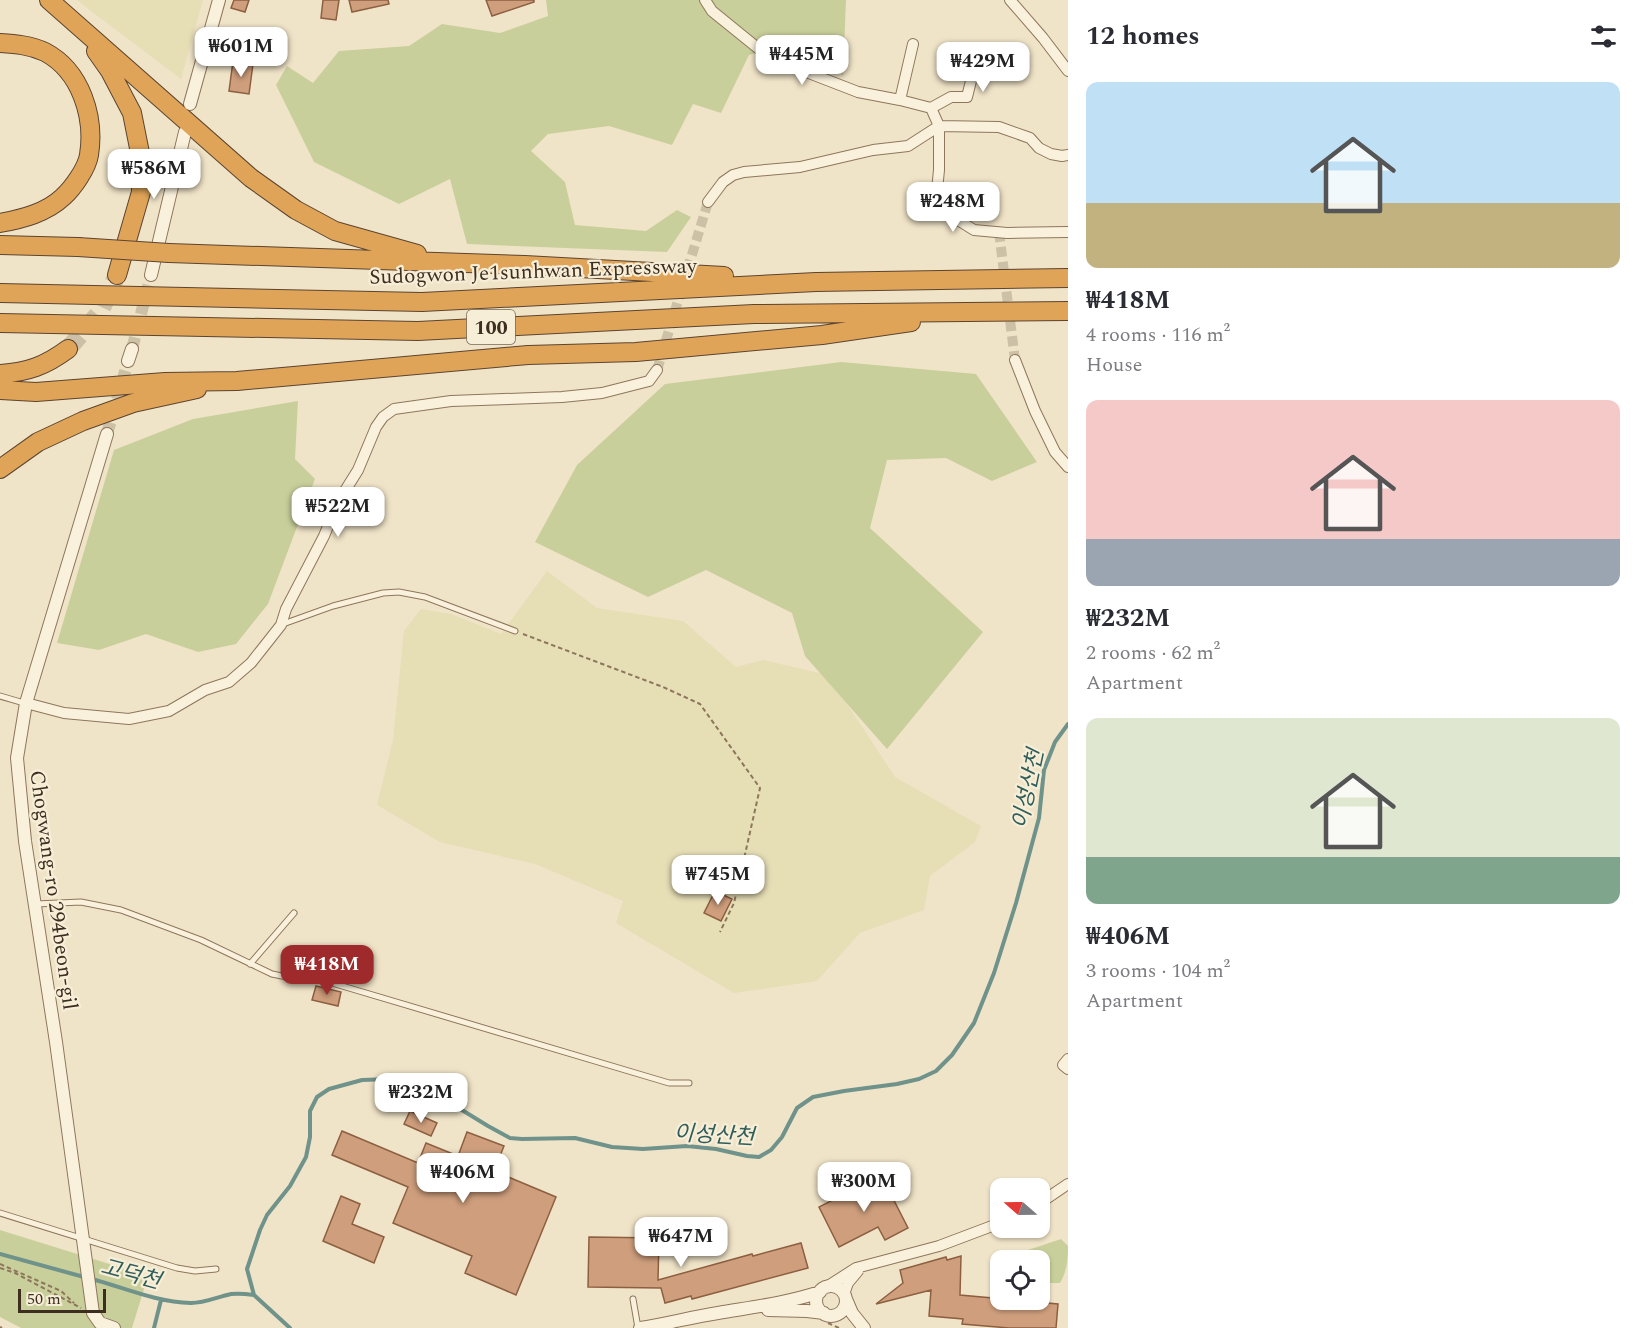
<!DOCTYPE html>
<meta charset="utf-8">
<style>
:root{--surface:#fff;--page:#f2f2f3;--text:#2b2b33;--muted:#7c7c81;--accent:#9e2a2b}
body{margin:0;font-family:Spectral,"Noto Sans KR",serif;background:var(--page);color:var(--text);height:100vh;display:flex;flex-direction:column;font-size:22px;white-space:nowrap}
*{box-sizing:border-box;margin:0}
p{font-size:20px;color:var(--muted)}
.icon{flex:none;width:33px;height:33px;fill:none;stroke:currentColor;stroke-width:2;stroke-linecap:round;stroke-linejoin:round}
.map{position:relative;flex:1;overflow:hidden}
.side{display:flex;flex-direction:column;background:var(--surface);width:570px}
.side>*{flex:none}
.needle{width:39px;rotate:290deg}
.fabs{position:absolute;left:990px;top:1178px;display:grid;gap:12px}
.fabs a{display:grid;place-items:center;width:60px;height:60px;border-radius:12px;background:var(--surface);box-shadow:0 2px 4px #0004;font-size:30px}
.scale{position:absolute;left:18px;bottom:15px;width:88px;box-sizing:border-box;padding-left:6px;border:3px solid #3d2e20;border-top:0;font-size:16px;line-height:21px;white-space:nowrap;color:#3d2e20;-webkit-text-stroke:4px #f7eed8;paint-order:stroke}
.price{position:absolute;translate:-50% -51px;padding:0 14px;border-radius:12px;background:#fff;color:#222;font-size:20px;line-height:39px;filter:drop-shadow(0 2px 3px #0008)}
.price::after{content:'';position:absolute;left:50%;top:36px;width:18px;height:14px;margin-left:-9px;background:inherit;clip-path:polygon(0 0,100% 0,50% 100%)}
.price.current{background:var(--accent);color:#fff}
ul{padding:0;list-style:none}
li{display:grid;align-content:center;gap:12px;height:318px;padding:0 18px}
li span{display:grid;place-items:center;height:186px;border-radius:12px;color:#555}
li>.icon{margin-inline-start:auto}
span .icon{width:108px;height:108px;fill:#fffc;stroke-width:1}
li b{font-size:26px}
h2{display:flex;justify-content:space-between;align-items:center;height:72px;padding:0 18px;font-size:26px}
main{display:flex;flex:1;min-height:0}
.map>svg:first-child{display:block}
</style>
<main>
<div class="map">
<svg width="1068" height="1328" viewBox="0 0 1068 1328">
<rect width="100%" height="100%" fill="#f0e4c8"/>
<!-- farmland -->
<path fill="#e6deb5" d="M77 0H203L181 79 87 8Z
M547 571 597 608 683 621 736 667 763 660 828 675 895 777 981 826 975 842 930 876 924 910 860 933 817 981 734 993 616 923 623 901 535 864 440 842 377 805 393 740 404 631 421 609 451 614 501 634Z"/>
<!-- green -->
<path fill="#c9cf9b" d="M546 0H846L843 75 769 49 749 55 721 113 693 104 672 145 609 126 548 134 531 151 565 182 575 225 646 231 677 210 691 217 667 252 467 244 450 179 399 204 314 162 276 85 287 66 313 83 339 51 409 46 442 24 500 33 548 16Z
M841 362 976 374 1037 462 992 481 946 458 887 460 870 528 983 632 887 749 805 656 792 613 706 570 648 597 535 542 577 465 665 384Z
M298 401 295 459 315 479 268 604 236 644 198 652 146 634 99 650 57 643 114 450 193 419Z
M0 1230 148 1276 132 1328H21L0 1317Z
M1061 1239 1068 1246C1068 1260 1067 1271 1060 1283H1040V1260H1010L1016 1254Z"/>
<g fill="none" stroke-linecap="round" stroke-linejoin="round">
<!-- stream -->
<path stroke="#6f938a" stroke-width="4" d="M0 1254 84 1277
M92 1279C125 1288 156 1302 191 1303 205 1303 217 1297 231 1294 239 1293 247 1294 254 1295
M254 1295 247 1269 260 1230 267 1215 290 1186 306 1157 310 1137V1111L317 1097 329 1089 362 1080 391 1079 426 1088 488 1126 510 1138 522 1139 575 1138 612 1147 643 1149 687 1146 716 1149 747 1156 759 1157 771 1150 782 1137 797 1108 813 1097 844 1091 897 1084 919 1079 936 1071 952 1055 974 1023 994 973 1016 903 1039 818 1044 770 1055 742 1068 724
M254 1295 290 1328
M154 1328 161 1300"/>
</g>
<!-- building -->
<path fill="#cf9f7d" stroke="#8d5f41" stroke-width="1.5" d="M234 0H249L245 12 231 8Z
M323 0H339L336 20 321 18Z
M349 0H388L389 4 352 12Z
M486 0H534V2L492 16Z
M233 61 253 64 249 94 229 91Z
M715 891 732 899 721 921 704 913Z
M316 986 341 992 338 1006 312 1000Z
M410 1111 437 1123 431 1136 404 1124Z
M342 1131 418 1163 426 1143 458 1156 467 1132 504 1146 494 1171 556 1197 516 1295 465 1273 472 1256 393 1223 408 1187 332 1155Z
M881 1175 908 1228 885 1240 878 1227 839 1247 819 1207Z
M341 1196 360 1204 352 1224 384 1237 374 1263 323 1241Z
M589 1237 659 1238 658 1280 752 1254 753 1256 801 1243 808 1268 692 1299 691 1296 665 1303 661 1288 588 1287Z
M961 1256 960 1295 1058 1304 1056 1328H1009L962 1324 963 1319 929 1316 931 1290 876 1304 903 1283 900 1270 946 1257 947 1260Z"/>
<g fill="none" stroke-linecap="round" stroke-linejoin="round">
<!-- minor-tunnel -->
<path stroke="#ccc0a6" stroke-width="10" stroke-dasharray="10 5" stroke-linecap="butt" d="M999 232 1015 360
M657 370 708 202"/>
<!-- tertiary-tunnel -->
<path stroke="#ccc0a6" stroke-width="12" stroke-dasharray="12 6" stroke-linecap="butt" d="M132 349 151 275
M107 434 128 361"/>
<!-- motorway-tunnel -->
<path stroke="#ccc0a6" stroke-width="18" stroke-dasharray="18 9" stroke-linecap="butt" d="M68 349 100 312 117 275"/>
<!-- service casing -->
<g stroke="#8d765c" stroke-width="7">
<path id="service" d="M283 624 333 606 383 593 399 592 425 597 515 631
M0 696 24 703
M36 904 81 902 121 910 201 940 272 974 287 977H312L669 1083H689
M250 964 294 913
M312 977 339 963
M0 1213 177 1268 195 1271 216 1269
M633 1299 638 1328"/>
</g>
<!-- minor casing -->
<g stroke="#8d765c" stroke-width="12">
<path id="minor" d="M705 0 712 11 770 58 858 92 900 100 931 108 939 126V170L937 190 950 215 974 230 1007 233 1068 232
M1010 0 1043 38 1068 71
M900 100 913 44
M931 108 951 97H967L972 77 952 52
M708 202 723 182 733 175 744 172 800 167 873 150 908 146 939 126 999 127 1030 138 1039 148 1051 154 1062 156 1068 155
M1015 360 1035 411 1055 452 1068 467
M26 703 64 713 129 719 169 711 205 690 229 682 251 663 281 625 286 609 324 536 338 502 358 470 376 427 383 417 394 409 451 401 562 397 602 393 649 381 657 370
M1068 1059 1063 1065 1068 1069
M1040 1203 1068 1184
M828 1286 856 1268 939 1246 1000 1223
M844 1294 848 1283 858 1271"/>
</g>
<!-- tertiary casing -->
<g stroke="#8d765c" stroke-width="14">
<path id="tertiary" d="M190 104 219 0
M151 275 185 132
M128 361 132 349
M107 434 26 703 17 758 25 841 56 1042 93 1313 100 1323 114 1328
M816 1301a15 15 0 1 1 30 0a15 15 0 1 1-30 0Z
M846 1299 852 1313 864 1328
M768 1310 807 1311 824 1313
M640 1328C666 1324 692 1317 718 1313 753 1307 787 1303 820 1292"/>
</g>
<!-- motorway casing -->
<g stroke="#5b4430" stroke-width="20">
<path id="motorway" d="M49 0 251 178 296 210 335 231 417 254
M0 43C15 44 30 45 45 52 81 71 95 117 89 155 87 168 73 188 63 197 46 213 22 219 0 223
M96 51 110 71 132 113 140 153 141 192 117 275
M0 245 78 247
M169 253 525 265 724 276
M0 293 422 302 816 282 1068 278
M0 323 418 331 754 314 1068 311
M0 374C28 372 45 366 68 349
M0 390 36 392 165 382 237 381 528 355 636 352 822 335 911 322
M0 469 38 442 83 421 133 403 197 389"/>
</g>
<!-- path -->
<path stroke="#8d765c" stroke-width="2" stroke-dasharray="4.5 3" stroke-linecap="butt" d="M523 634 663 687 700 704 760 788 734 903 720 932
M0 1264 61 1291 74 1303
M0 1268 15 1273 81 1308
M828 1323 839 1328
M0 1327 2 1328"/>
<!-- service -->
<use href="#service" stroke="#faf1dc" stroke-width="5"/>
<!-- minor -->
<use href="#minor" stroke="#faf1dc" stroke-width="10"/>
<!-- tertiary -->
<use href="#tertiary" stroke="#faf1dc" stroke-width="12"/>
<!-- motorway -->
<use href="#motorway" stroke="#e0a458" stroke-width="18"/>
<!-- motorway-bridge casing -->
<g stroke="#5b4430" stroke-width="20" stroke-linecap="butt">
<path id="motorway-bridge" d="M78 247 169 253"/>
</g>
<!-- motorway-bridge -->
<use href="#motorway-bridge" stroke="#e0a458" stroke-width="18"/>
</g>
<g text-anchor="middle" stroke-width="4.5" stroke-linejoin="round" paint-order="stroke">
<!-- shield labels -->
<rect fill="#f7eed8" stroke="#756857" stroke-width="1.5" x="467" y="310" width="48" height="34" rx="4.5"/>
<g font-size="20" font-weight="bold" fill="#3d2e20">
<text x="491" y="334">100</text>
</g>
<!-- street labels -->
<g font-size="21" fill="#3d2e20" stroke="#f7eed8">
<text transform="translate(533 271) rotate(-2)" y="7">Sudogwon Je1sunhwan Expressway</text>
<text transform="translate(54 890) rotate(82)" y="7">Chogwang-ro 294beon-gil</text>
</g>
<!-- water labels -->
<g font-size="22" font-style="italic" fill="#2f5d5a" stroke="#f7eed8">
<text transform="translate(1027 789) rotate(-78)" y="8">이성산천</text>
<text transform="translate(714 1134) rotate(3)" y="8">이성산천</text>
<text transform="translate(131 1273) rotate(15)" y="8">고덕천</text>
</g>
</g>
</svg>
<div class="fabs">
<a><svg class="needle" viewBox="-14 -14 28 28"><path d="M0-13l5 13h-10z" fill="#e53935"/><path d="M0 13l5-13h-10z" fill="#7c7c81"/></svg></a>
<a><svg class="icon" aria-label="locate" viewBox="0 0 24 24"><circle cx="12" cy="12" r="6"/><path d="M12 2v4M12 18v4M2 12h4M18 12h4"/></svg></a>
</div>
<div class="scale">50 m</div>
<b class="price" style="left:241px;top:78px">₩601M</b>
<b class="price" style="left:802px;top:86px">₩445M</b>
<b class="price" style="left:983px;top:93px">₩429M</b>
<b class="price" style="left:154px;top:200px">₩586M</b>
<b class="price" style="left:953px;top:233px">₩248M</b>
<b class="price" style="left:338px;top:538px">₩522M</b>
<b class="price" style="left:718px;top:906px">₩745M</b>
<b class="price current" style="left:327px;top:996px">₩418M</b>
<b class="price" style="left:421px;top:1124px">₩232M</b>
<b class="price" style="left:463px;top:1204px">₩406M</b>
<b class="price" style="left:864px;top:1213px">₩300M</b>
<b class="price" style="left:681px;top:1268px">₩647M</b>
</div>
<section class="side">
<h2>12 homes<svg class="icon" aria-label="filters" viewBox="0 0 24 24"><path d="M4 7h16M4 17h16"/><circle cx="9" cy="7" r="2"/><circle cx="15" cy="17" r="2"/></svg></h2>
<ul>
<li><span style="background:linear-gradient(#bfe0f5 65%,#c2b280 0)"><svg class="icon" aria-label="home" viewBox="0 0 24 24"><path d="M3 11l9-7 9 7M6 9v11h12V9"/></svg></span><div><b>₩418M</b><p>4 rooms · 116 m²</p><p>House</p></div></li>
<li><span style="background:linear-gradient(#f6c9c9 75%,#9aa5b1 0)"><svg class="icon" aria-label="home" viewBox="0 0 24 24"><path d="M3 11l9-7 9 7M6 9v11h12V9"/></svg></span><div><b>₩232M</b><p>2 rooms · 62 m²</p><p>Apartment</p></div></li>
<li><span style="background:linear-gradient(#dfe7d0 75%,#7fa58c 0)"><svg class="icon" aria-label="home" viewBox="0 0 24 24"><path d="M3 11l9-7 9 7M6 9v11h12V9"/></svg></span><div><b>₩406M</b><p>3 rooms · 104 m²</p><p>Apartment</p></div></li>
</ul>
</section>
</main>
